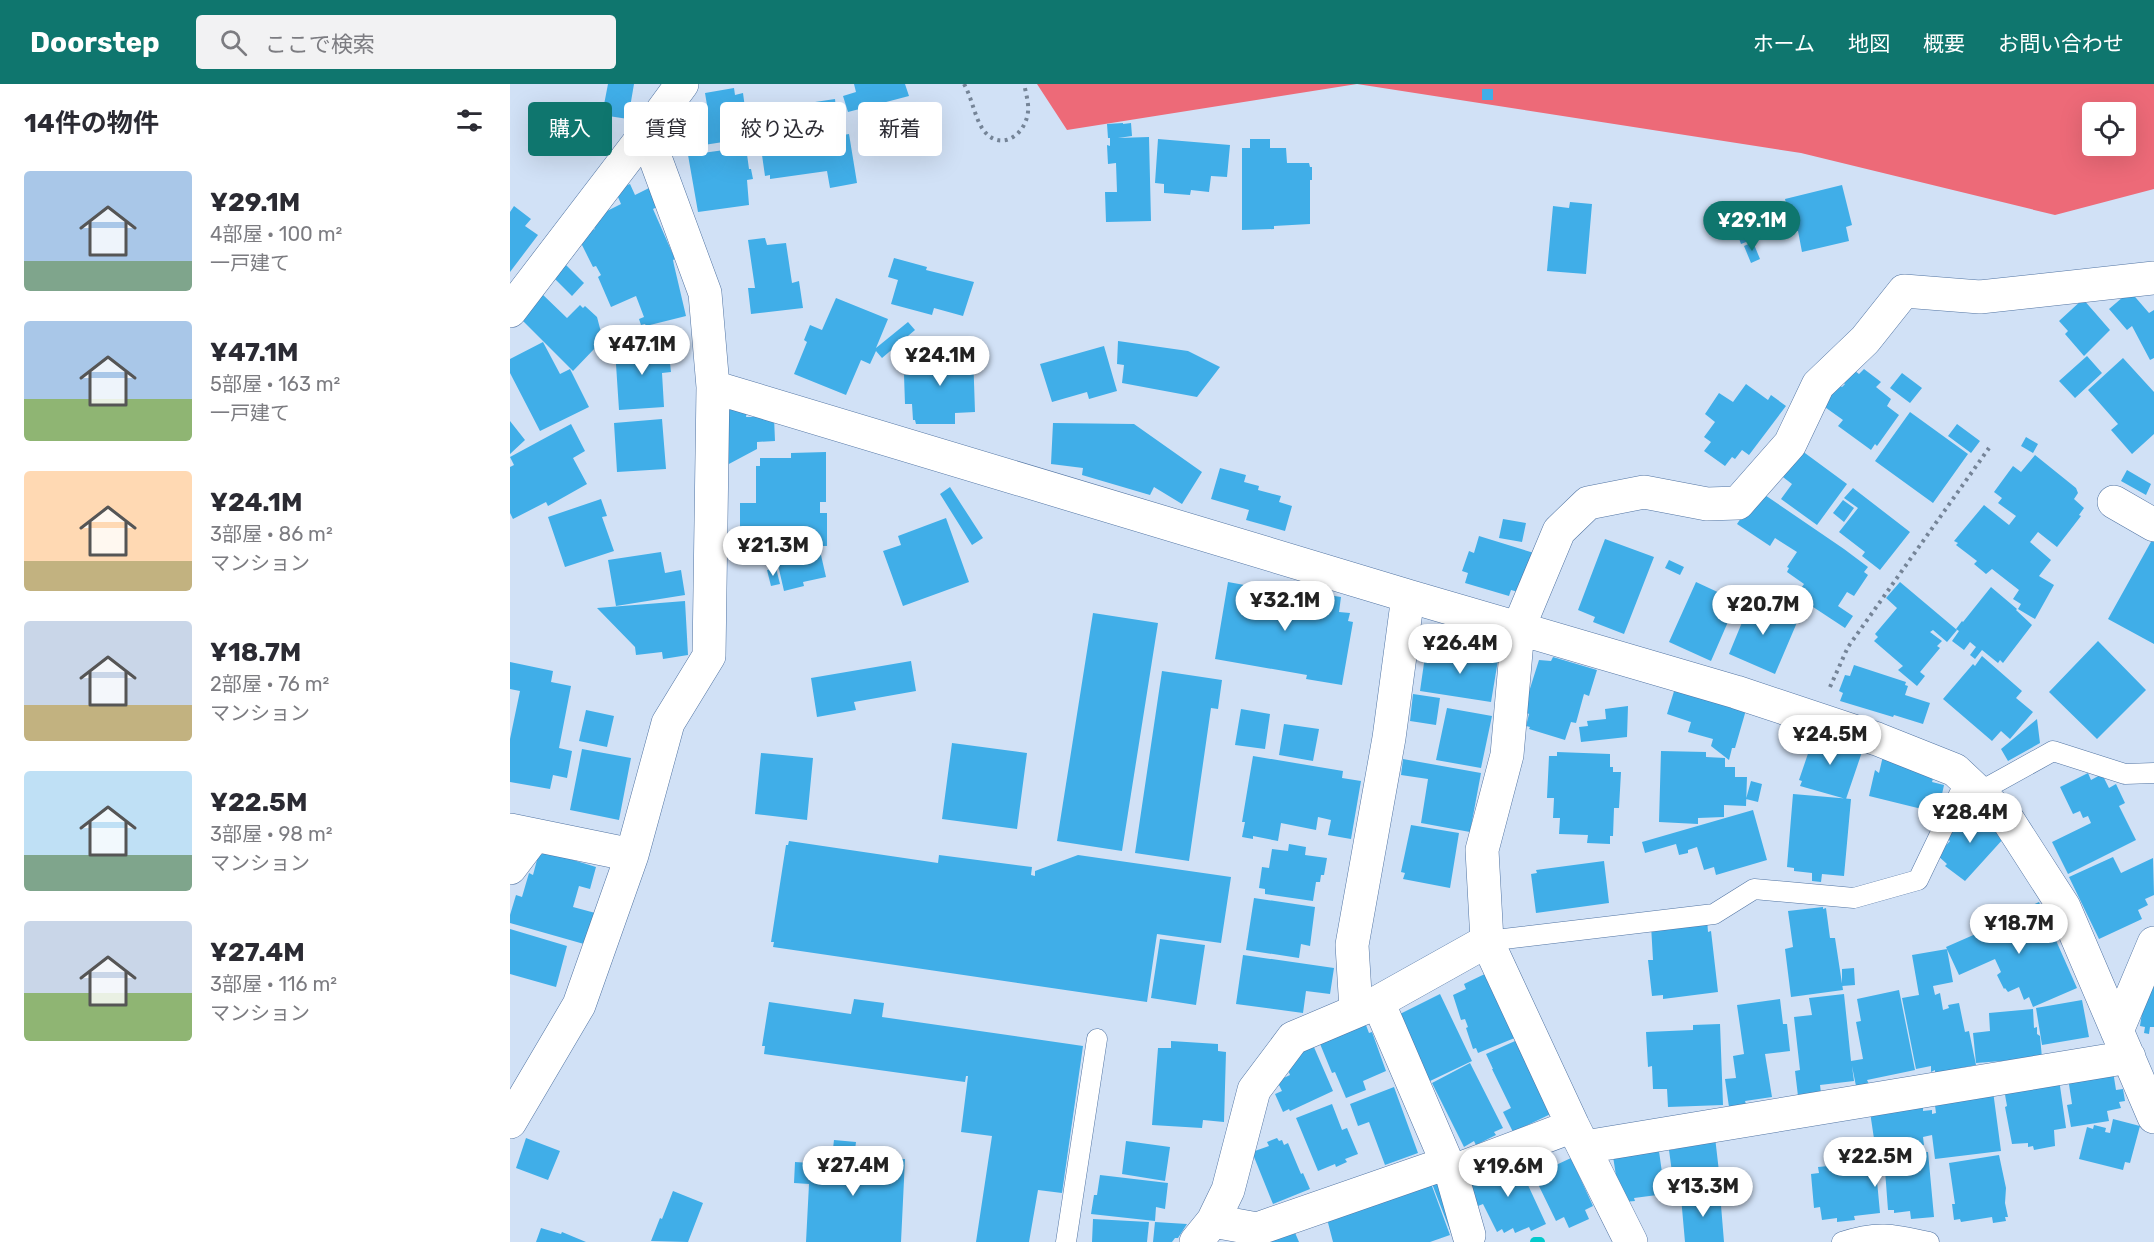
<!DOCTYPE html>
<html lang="ja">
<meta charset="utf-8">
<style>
:root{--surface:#fff;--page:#f2f2f3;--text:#2b2b33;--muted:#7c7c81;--accent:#0f766e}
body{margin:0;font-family:Rubik,"Noto Sans JP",sans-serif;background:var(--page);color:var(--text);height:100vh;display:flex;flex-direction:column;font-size:22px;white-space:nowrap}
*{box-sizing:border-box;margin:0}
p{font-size:20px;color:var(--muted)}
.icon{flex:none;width:33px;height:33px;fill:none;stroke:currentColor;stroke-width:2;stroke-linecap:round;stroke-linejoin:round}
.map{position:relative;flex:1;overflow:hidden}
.sheet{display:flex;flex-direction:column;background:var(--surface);width:510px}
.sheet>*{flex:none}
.banner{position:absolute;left:18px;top:18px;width:570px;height:54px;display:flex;gap:12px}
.controls{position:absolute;left:1572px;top:18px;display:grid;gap:12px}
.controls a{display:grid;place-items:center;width:54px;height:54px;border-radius:6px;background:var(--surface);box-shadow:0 6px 24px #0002;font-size:30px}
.price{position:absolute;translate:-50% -51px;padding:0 14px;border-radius:21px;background:#fff;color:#222;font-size:20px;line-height:39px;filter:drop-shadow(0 2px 3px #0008)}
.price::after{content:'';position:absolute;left:50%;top:36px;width:18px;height:14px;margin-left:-9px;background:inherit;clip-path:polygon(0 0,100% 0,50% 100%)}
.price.on{background:var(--accent);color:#fff}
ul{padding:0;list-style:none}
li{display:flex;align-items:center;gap:18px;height:150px;padding:0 24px}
li span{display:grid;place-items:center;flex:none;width:168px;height:120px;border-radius:6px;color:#555}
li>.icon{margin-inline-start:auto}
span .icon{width:72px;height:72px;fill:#fffc;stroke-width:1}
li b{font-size:26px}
h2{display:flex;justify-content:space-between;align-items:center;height:72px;padding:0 24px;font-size:26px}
.tag{padding:0 21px;border-radius:6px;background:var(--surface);box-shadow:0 6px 24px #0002;font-size:21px;line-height:54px}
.tag.on{background:var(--accent);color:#fff}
header{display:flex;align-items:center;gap:36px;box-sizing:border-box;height:84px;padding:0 30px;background:var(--accent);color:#fff}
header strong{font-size:28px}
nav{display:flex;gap:33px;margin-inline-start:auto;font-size:21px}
.search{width:420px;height:54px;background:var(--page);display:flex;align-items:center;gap:15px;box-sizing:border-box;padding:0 21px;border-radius:6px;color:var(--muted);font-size:22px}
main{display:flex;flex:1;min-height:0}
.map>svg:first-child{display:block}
</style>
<header>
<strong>Doorstep</strong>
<div class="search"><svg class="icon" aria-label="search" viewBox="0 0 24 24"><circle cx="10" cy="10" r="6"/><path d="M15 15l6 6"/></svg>ここで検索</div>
<nav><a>ホーム</a><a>地図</a><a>概要</a><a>お問い合わせ</a></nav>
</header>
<main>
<section class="sheet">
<h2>14件の物件<svg class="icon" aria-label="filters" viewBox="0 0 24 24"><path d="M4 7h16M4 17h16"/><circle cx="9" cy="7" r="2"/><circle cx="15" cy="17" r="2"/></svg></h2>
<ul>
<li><span style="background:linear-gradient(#a9c7e8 75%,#7fa58c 0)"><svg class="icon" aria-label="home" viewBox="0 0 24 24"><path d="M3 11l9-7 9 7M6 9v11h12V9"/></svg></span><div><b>¥29.1M</b><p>4部屋 · 100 m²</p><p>一戸建て</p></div></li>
<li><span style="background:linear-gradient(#a9c7e8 65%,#8fb573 0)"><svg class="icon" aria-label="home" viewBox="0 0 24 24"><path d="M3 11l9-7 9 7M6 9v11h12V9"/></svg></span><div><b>¥47.1M</b><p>5部屋 · 163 m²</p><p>一戸建て</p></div></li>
<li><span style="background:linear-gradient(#ffd9b3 75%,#c2b280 0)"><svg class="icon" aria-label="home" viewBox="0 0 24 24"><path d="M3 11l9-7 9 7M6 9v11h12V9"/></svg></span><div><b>¥24.1M</b><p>3部屋 · 86 m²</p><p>マンション</p></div></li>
<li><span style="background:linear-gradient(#c9d6e8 70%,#c2b280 0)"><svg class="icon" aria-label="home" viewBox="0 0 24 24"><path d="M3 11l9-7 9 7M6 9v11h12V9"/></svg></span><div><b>¥18.7M</b><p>2部屋 · 76 m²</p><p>マンション</p></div></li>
<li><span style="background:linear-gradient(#bfe0f5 70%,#7fa58c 0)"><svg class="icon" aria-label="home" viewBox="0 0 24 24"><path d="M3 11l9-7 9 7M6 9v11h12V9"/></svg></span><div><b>¥22.5M</b><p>3部屋 · 98 m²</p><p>マンション</p></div></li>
<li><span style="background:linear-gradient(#c9d6e8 60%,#8fb573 0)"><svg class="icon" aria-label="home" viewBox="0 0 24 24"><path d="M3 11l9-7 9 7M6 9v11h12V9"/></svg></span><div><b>¥27.4M</b><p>3部屋 · 116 m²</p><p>マンション</p></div></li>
</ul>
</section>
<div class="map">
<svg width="1644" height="1158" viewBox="0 0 1644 1158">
<rect width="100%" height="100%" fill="#d1e1f6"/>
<!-- forest -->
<path fill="#ed6a78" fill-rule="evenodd" d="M527 0H1644V105L1545 131 1291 69 847 0 557 46ZM1582 28H1616V62H1582Z"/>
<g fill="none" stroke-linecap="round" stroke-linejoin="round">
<!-- stream -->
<path stroke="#02cacc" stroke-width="10" d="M1025 1158H1030"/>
</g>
<!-- building -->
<path fill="#40aee8" d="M98 0H124L118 35 92 31Z
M344 0H395L399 12 338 28 333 12 346 8Z
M224 4 225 11 233 9 239 54 181 63 177 37 184 36 182 23 197 21 195 9Z
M972 5H983V16H972Z
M325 15 326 25H330L333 51 339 50 347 99 320 104 317 87 260 95V91L255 92 252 71 248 72 244 37 252 35V33L256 32V27L305 21V18Z
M613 39V40L621 39 622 52 608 54 639 53 641 137 596 138 595 108H607L606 79 598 80 597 61 600 62V54H598L597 40Z
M648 55 720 61 717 93 701 92 699 108 681 106 680 111 654 109V100L645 99Z
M740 55H760V64H776L777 79H799L800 83H802V96H800V140L764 142V145L732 146V64H740Z
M236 63 239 85H241L243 95 237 96 239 121 188 128 178 71Z
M120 100 125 111 139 104 147 123 143 125 165 175 163 176 164 181 176 232 136 242 135 240 131 241 129 235 134 233 126 212 101 223 88 193 91 191 86 182 83 183 69 155 73 151 85 145 82 140 87 132 111 120 105 106Z
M1332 101 1342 141 1336 143 1339 157 1292 168 1288 147H1284L1283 141H1281L1275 115Z
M1060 118 1082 120 1076 190 1037 187 1043 122 1059 124Z
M4 122 21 135 15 142 28 151 0 188V128Z
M1235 143 1241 156 1231 160 1226 146Z
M255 154 257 161 276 159 282 199 289 197 293 224 241 230 238 204H245L238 156Z
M1243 158 1250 175 1241 179 1234 162Z
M384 174 417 183 416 186 464 198 453 232 424 224 422 231 381 220 388 196 378 193Z
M55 180 74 199 62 212 42 192Z
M1620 207 1639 229 1644 226V274L1640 276 1622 242 1617 246 1599 225Z
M30 208 57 234 70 221 73 224 75 222 87 233 92 252 84 261 86 263 63 287 11 235Z
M326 214 378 235 366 264 398 238 405 246 372 274 366 267 360 280 351 276 336 311 284 290 297 258 294 256 300 241 312 246Z
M1573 215 1600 246 1574 272 1555 250 1558 247 1549 237Z
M608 257 678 267 710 283 687 313 612 299 614 281 607 280Z
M33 258 50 290 60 285 79 323 30 347 0 289V275Z
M158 261 161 288 152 289 154 323 109 326 105 265Z
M594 262 607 307 579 315 577 308 542 318 530 280Z
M463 268 465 328 445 329V340H406L405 336H403L402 320H395L394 291H402V270Z
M1577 272 1592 289 1565 314 1549 297Z
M1613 274 1644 308V350L1622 370 1601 346 1608 340 1578 306Z
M1354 285 1371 298 1366 303 1381 315 1377 322 1389 331 1367 362 1365 360 1361 366 1328 342 1333 336 1312 321 1327 300 1332 303 1335 300 1331 297 1345 287 1349 290Z
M1392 289 1412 304 1400 319 1380 304Z
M1236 300 1258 316 1261 311 1276 322 1239 371 1232 366 1225 375 1222 373 1215 382 1194 367 1201 358 1194 353 1205 338 1195 330 1209 309 1223 318Z
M221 325 237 327 236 333H264L265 357 247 358V365L217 381V327Z
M1400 328 1458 370 1423 419 1365 377Z
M152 335 156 385 107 388 104 339Z
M0 337 15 356 0 370Z
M543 339 624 340 692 388 672 420 644 403 640 411 572 391 573 384 541 380Z
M61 340 75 367 63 374 77 400 38 422 36 418 3 435 0 429V383L4 381 0 373Z
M1447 340 1470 357 1461 369 1438 352Z
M1516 353 1528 360 1523 369 1511 362Z
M1284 361 1337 400 1307 441 1271 415 1282 400 1265 387Z
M316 368V418H310V429H317V462H287L288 446H285V442L279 443V472H230V419H246V382H250V374H281V369Z
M1525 371 1566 404 1568 409 1564 415 1574 424 1569 431 1571 432 1547 463 1528 448 1520 458 1541 476 1529 492 1544 501 1525 535 1508 525 1511 520 1503 515 1509 506 1482 485 1476 490 1464 480 1467 477 1446 461 1448 459 1444 457 1474 421 1499 441 1506 432 1488 419 1492 414 1484 408 1503 382 1511 388Z
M710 384 736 391 734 398 749 402 748 406 771 412 769 418 782 422 775 447 736 436 739 426 701 415Z
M1617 386 1641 400 1636 411 1611 397Z
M440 403 473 454 462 461 430 410Z
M1343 404 1400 448 1370 486 1352 472 1355 468 1329 448 1348 424 1334 414Z
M1249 407 1334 465 1358 483 1354 488 1358 491 1344 512 1337 508 1328 522 1343 532 1335 544 1297 519 1298 518 1287 510 1294 500 1277 488 1279 484 1277 483 1287 468 1265 454 1260 462 1227 440Z
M91 415 97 432 92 433 104 467 55 483 38 433Z
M1333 416 1344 424 1334 438 1323 429Z
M436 434 459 498 393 522 373 467 391 461 388 452Z
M993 435 1016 439 1012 458 989 454Z
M969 452 1024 469 1012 509 1001 506 999 512 955 499 958 489 952 487 959 467 964 469Z
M1095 455 1144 473 1114 550 1083 538 1085 533 1068 526Z
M1642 456 1644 457V560L1598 535Z
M151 468 155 489 171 486 175 511 106 522 98 476Z
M311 471 316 493 293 498 294 502 274 507 268 481Z
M1159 476 1174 483 1170 491 1155 484Z
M266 484 270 500 261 502 257 486Z
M718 498 785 510 786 506 831 513 829 528 840 529 838 537 843 538 832 601 796 595 797 591 705 575Z
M1186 498 1227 517 1201 577 1159 558Z
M1390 498 1447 546 1437 558 1423 546 1420 548 1432 557 1427 562 1430 564 1410 588 1415 592 1407 602 1388 586 1393 582 1364 557 1368 553 1365 550 1387 524 1376 514Z
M1481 503 1507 525 1506 526 1522 541 1493 579 1490 576 1488 579 1472 566 1465 575 1460 571 1466 563 1460 558 1454 566 1442 557 1449 547 1446 545 1452 537 1453 538Z
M1247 513 1268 521 1265 527 1288 536 1265 590 1219 570 1240 519 1244 520Z
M175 517 178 571 153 575 152 568 126 571 125 563 87 524Z
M583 529 648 539 612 767 547 757Z
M1588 557 1636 606 1587 655 1539 608Z
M916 565 966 573 968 567 989 570 981 618 910 607Z
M1472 572 1512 607 1506 614 1523 628 1500 655 1491 647 1482 657 1433 615 1463 580 1465 582Z
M1043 573 1087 586 1079 612 1074 610 1066 639 1061 638 1055 656 1019 645 1020 643 1016 642 1019 630 1015 628 1019 614H1017L1029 576 1041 577Z
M401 577 406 607 344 618 346 626 307 633 301 594Z
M0 578 43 587 41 598 61 602 49 664 62 667 57 694 43 691 40 705 0 698V655L10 607 0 605Z
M1344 581 1396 598 1395 601 1398 602 1395 611 1420 619 1413 640 1384 631 1383 633 1330 617 1333 609 1329 607 1335 591 1340 592Z
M652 587 712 596 708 625 701 624 679 777 625 769Z
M1165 604 1236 626 1225 664H1222L1219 676 1201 662 1203 655 1178 648 1181 638 1157 630Z
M903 610 930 614 926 641 900 637Z
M1118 622 1117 653 1071 658 1069 643 1078 642 1077 637 1096 635 1095 625Z
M937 624 982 632 971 684 926 676Z
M731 625 760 630 755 665 725 661Z
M76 626 104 632 97 663 69 657Z
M1527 635 1530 659 1498 677 1491 665Z
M774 640 809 645 803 677 769 671Z
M1310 647 1353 665 1336 715 1290 702 1292 697 1289 696 1304 652 1308 653Z
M442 659 517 669 507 745 432 735Z
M72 665 121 674 109 736 60 726Z
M1151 667 1196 668V673L1215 674V683H1225V693H1237L1236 722 1214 721V733L1188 734V740L1149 738Z
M1047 668 1100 670V683H1103V688H1111L1109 724H1104L1103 752H1100V760L1077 759 1078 751 1049 750 1050 734H1043L1044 714H1037L1039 672H1047Z
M251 669 303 674 297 736 245 730Z
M743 672 833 687 832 694 851 697 841 755 818 751 821 736 808 733 806 746 771 739 768 757 743 752V755L732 753 735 738H732Z
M1373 672 1424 691 1422 698 1434 701 1428 729 1359 712 1365 686 1369 689Z
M893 675 971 689 960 748 911 739 918 695 891 691Z
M1578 689 1581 696 1592 690 1599 704 1606 700 1615 719 1609 722 1626 756 1558 790 1542 758 1581 739 1578 732 1573 734 1570 727 1563 730 1550 703Z
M1241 697 1252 700 1248 718 1236 715Z
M1283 710 1341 715 1334 792 1312 790 1311 798 1302 797V789L1284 787V784L1277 783Z
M1463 723 1494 754 1455 797 1435 782 1437 780 1427 771 1440 757 1435 753Z
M1243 726 1257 776 1206 791 1204 783 1194 786 1187 763 1178 766V769L1169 771 1166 760 1135 769 1132 758Z
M901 741 949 749 940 804 893 795 895 789 891 788Z
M279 757 428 779 429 771 522 783 521 791 525 792V787L568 771 721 793 711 859 647 850 637 918 263 863 264 858H261L276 761H278Z
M779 760 796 763 795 771 817 774 814 791H811L810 798H806L803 817 755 810V805L749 804 752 783 759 784 762 765 778 767Z
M37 768 86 783 80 805 69 802 63 823 89 830 81 862 0 839V831L6 811 12 813 19 789 23 791 28 772Z
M1603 773 1611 789 1643 774 1644 811 1635 815 1638 821 1628 826 1632 835 1589 855 1559 793Z
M1094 777 1099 819 1026 829 1021 790 1027 789 1026 786Z
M744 814 805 823 800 862 791 860 789 874 736 866Z
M1529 818 1567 904 1523 923 1519 913 1514 916 1509 903 1498 908 1495 904 1494 905 1487 891 1491 888 1485 875 1449 891 1436 863 1484 842 1482 839Z
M1313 823V825L1316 824 1320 854H1325L1333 906 1281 913 1275 865 1283 863 1278 827Z
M1197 835 1198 848 1201 847 1208 908 1153 915V911L1142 912 1138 876H1143L1141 841Z
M0 845 57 862 46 903 0 890Z
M650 855 695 861 686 921 641 914Z
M1437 865 1443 898 1423 902 1425 911 1430 909 1433 926 1439 924 1438 921 1449 919 1455 948 1459 947 1466 981 1425 989V986L1421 988V982L1406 985 1392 914 1409 911 1402 871Z
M733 871 824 884 820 910 796 907 793 929 726 920Z
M1344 884 1345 901 1332 902V885Z
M1644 886V943H1640L1639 950 1634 949 1635 943 1630 942 1637 895Z
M981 887 1007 953 968 969 966 964 963 965 956 944 958 943 955 935 951 936 943 911 956 905 954 900Z
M1389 906 1405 986 1357 996 1359 1000 1346 1002 1342 982 1344 997 1310 1001 1311 1009 1288 1012 1285 987 1290 986 1284 933 1302 931 1299 914 1334 910 1341 977 1353 975 1346 938 1351 937 1347 915Z
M930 910 962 977 918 998 886 932Z
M344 915 374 919 372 933 573 962 552 1109 528 1106 519 1158H466L482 1052 451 1048 458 992H456L455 998 254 970 255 962H252L259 918 341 930Z
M1270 915 1273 940H1277L1280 967 1255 970 1262 1013 1235 1017 1236 1020 1219 1023 1215 995 1226 994 1223 972 1234 970 1227 921Z
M1572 916 1579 953 1532 961 1526 924Z
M1523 925 1524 944 1527 943V950L1530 952 1532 974 1466 979 1463 949 1480 947 1479 929Z
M854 936 859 949 862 948 876 987 853 997 856 1006 836 1014 825 988 822 989 808 955Z
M1210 940 1213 1021 1158 1023 1157 1005H1143L1142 982 1138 983 1136 948 1183 946V941Z
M1014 953 1047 1027 1003 1048 993 1028 1001 1024 982 985H983L976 970Z
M800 954 823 1007 780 1027 779 1025 773 1028 765 1010 772 1007 767 997 780 991 774 977Z
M661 957 708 960V967L716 968 714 1038 693 1036 692 1044 642 1041 648 964H661Z
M960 979 993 1044 984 1048 986 1051 966 1061 964 1057 954 1063 922 999Z
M1603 987 1606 1006 1613 1005 1615 1017 1609 1018 1611 1024 1597 1027 1599 1037 1561 1043 1557 1021 1562 1020 1558 994Z
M1549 995 1556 1044 1544 1046 1545 1062 1524 1066 1523 1062 1518 1063V1059L1502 1060 1495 1023 1497 1022 1494 1005Z
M884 1003 908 1069 875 1081 859 1038 848 1042 840 1020Z
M1483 1007 1491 1067 1425 1075 1422 1051 1413 1053 1414 1061 1366 1068 1360 1028 1413 1021V1027L1422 1026V1030L1426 1029 1424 1014Z
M822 1020 832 1046 837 1044 848 1070 835 1075 837 1078 826 1083 825 1080 808 1087 786 1034Z
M1603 1035 1630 1042 1620 1079 1615 1078 1613 1086 1569 1075 1577 1043 1583 1045 1584 1041 1596 1044 1595 1048 1600 1049Z
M1205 1053 1211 1105 1157 1111 1155 1097 1163 1096 1159 1066 1166 1065 1165 1058Z
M16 1054 50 1067 38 1096 6 1084Z
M767 1054 769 1057 772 1056 774 1061 778 1059 791 1090 793 1089 800 1105 763 1120 742 1068 759 1062 757 1058Z
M324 1056 346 1058 344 1074 395 1075 391 1158H296L299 1100 284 1099 285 1078 301 1079 302 1072 322 1073Z
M616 1057 660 1063 655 1097 612 1090Z
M1148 1060 1155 1110 1124 1114 1125 1117 1113 1118 1107 1098 1102 1066Z
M1418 1068 1424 1133 1401 1135 1400 1127 1384 1129V1126H1378L1375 1086H1366L1370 1129 1344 1132 1345 1136 1327 1138V1134L1312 1136 1310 1123 1304 1124 1301 1090 1309 1089 1308 1083 1329 1081 1330 1085 1337 1084V1089L1352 1087 1351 1078 1364 1076 1363 1071Z
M1489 1071 1496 1104 1495 1119 1498 1133H1495L1496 1137 1483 1139 1482 1133 1451 1138 1450 1135 1444 1136 1442 1120H1445L1439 1079Z
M1005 1073 1036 1140 1021 1147 1019 1143 1005 1149 1003 1144 994 1149 992 1145 987 1148 973 1120 968 1122 959 1098Z
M1061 1074 1083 1122 1075 1126 1079 1135 1059 1144 1054 1133 1046 1137 1027 1098 1031 1096 1029 1093 1047 1085 1046 1081Z
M590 1091 658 1099 655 1125 646 1123 645 1137 581 1130 584 1111H587Z
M919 1094 940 1151 920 1158H823L816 1131Z
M927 1095 947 1147 941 1149 921 1097Z
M163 1107 193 1119 178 1158 141 1157 150 1134 152 1135Z
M1210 1109 1214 1158H1175L1171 1113Z
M583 1135 639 1138 637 1158H582Z
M645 1138 677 1140 668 1154H665L662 1158H643Z
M31 1144 51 1150 52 1148 76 1158H26Z
M783 1144 789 1158H752Z"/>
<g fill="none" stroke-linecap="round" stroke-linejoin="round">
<!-- service casing -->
<g stroke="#5174a3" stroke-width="21">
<path id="service" d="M1469 708 1543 667 1615 690 1644 689
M977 857 1204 830 1244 805 1344 814 1408 796 1456 696
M556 1158 587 955
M1332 1158C1367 1146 1383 1150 1419 1158"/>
</g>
<!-- minor casing -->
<g stroke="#5174a3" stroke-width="34">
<path id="minor" d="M0 227 136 49 172 0
M203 303 898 512 879 654 842 861 846 926
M1604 418 1644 441
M898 512 1226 608 1367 655 1445 686 1498 736 1554 823 1644 1033
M0 746 122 771
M0 784 25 751
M868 918 941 1088 959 1151
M1607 947 1644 859
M0 1038 69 921 122 771 158 639 199 572 203 303 195 209 136 49
M1075 1063 1619 973
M941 1088 1063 1042
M703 1137 747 1145 937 1079
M686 1158 703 1137 718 1106 744 1006 783 954 868 918 977 857
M1121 1158 1063 1042 977 857 972 766 997 671 1008 545 1049 447 1078 419 1134 408 1197 420 1228 419 1280 360 1308 301 1355 256 1394 207 1470 213 1644 194"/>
</g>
<!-- path -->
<path stroke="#758497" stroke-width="4" stroke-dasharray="3 4.5" stroke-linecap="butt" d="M454 0C462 14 464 31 472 44 488 69 515 53 518 28 519 20 516 9 514 0
M1320 603 1338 563 1479 364"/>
<!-- service -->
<use href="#service" stroke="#fff" stroke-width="20"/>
<!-- minor -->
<use href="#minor" stroke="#fff" stroke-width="33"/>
</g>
</svg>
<div class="controls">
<a><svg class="icon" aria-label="locate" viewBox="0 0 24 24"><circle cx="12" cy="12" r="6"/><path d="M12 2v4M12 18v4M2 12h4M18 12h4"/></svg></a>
</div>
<b class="price on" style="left:1242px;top:168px">¥29.1M</b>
<b class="price" style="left:132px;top:292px">¥47.1M</b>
<b class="price" style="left:430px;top:303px">¥24.1M</b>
<b class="price" style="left:263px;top:493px">¥21.3M</b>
<b class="price" style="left:775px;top:548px">¥32.1M</b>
<b class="price" style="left:1253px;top:552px">¥20.7M</b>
<b class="price" style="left:950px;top:591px">¥26.4M</b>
<b class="price" style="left:1320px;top:682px">¥24.5M</b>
<b class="price" style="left:1460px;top:760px">¥28.4M</b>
<b class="price" style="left:1509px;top:871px">¥18.7M</b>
<b class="price" style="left:1365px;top:1104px">¥22.5M</b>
<b class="price" style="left:343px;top:1113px">¥27.4M</b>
<b class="price" style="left:998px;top:1114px">¥19.6M</b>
<b class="price" style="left:1193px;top:1134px">¥13.3M</b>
<div class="banner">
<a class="tag on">購入</a>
<a class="tag">賃貸</a>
<a class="tag">絞り込み</a>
<a class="tag">新着</a>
</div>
</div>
</main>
